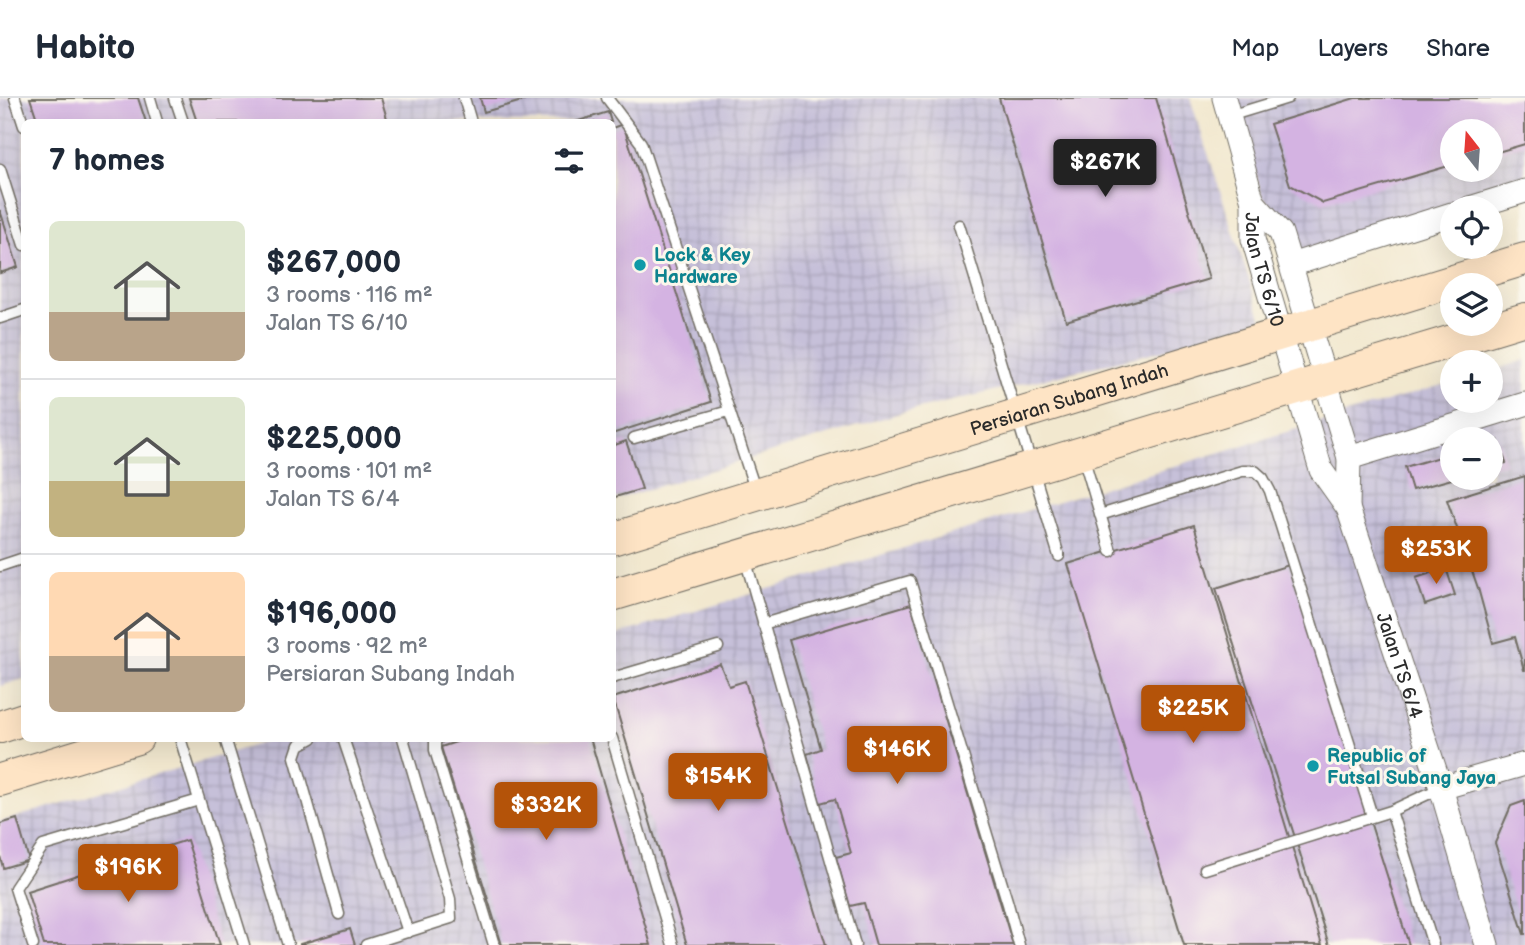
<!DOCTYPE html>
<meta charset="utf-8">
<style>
:root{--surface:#fff;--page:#f6f6f7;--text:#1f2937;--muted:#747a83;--line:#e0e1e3;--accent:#b45309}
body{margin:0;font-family:"Balsamiq Sans",sans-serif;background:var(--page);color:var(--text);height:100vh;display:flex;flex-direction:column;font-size:26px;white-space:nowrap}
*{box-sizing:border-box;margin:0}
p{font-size:23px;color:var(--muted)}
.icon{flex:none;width:38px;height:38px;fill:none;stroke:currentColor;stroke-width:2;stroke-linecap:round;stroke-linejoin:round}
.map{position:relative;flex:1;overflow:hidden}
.panel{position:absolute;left:21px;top:21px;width:595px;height:623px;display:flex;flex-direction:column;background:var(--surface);border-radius:10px;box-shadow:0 7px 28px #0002}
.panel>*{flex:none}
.needle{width:46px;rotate:343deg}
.buttons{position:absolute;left:1440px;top:21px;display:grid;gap:14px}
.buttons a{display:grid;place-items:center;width:63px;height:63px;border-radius:50%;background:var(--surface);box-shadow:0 7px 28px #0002;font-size:35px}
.price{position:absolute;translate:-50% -60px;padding:0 16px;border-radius:7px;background:var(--accent);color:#fff;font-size:23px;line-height:46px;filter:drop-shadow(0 2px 4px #0008)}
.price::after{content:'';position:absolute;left:50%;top:42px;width:21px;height:16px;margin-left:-10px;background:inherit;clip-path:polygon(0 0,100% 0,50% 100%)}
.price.active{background:#222;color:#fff}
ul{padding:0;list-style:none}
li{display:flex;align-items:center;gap:21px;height:175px;padding:0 28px}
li+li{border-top:2px solid var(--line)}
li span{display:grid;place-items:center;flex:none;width:196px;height:140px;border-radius:10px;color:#555}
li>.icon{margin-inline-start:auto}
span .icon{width:84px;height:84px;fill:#fffc;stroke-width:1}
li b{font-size:30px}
h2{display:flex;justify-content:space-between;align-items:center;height:84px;padding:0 28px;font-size:30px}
header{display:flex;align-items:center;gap:42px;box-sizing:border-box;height:98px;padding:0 35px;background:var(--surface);border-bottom:2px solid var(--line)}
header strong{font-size:33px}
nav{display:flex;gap:38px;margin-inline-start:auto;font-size:24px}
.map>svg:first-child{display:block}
</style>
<header>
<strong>Habito</strong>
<nav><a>Map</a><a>Layers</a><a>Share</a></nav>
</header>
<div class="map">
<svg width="1525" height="847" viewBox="0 0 1525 847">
<defs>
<pattern id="industrial-grid" width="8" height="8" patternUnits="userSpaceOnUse" patternTransform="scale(1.75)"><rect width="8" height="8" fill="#c6c0d9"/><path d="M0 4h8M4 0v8" fill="none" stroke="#aaa5ba"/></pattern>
</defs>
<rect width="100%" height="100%" fill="#fbf7ec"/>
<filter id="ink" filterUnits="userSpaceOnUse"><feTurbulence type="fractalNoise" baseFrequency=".0143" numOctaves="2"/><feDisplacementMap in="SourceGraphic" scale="14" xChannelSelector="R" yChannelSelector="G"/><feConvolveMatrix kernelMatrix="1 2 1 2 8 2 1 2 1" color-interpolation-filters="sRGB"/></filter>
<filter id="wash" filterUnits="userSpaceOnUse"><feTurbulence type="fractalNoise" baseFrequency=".00686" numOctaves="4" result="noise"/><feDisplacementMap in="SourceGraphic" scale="28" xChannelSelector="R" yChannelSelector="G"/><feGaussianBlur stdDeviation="1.57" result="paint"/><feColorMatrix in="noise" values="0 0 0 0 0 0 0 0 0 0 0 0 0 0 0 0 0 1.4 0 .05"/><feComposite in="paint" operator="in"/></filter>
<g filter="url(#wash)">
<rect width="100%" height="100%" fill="#f2e8cf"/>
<!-- industrial -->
<path fill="url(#industrial-grid)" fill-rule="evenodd" d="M0 0H1190L1264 228 897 316 613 402 612 24H24V581L0 588Z
M1235 0H1525V85L1298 155 1287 124 1262 99ZM1452 33H1491V72H1452Z
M1525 262V847H0V724L275 641 612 640 613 538 1452 284V303H1491V273ZM1452 341H1491V380H1452Z"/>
<g id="blocks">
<!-- building -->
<path fill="#d4b3e2" d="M30 0H138L146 24H38Z
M189 0H381L388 24H197Z
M480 0H529V1L484 14Z
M999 0H1156L1209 181 1066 223Z
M1355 0H1525V46L1491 56V33H1452V67L1323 105 1290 87 1270 26Z
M608 14 611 24H575Z
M623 26 711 304 612 336V30Z
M0 112 18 169 0 175Z
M1498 342 1506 365 1491 369V344Z
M626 343 642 391 612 400V348Z
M1452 355V381L1412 392 1405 369Z
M1525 378V572H1524L1515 539 1493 545 1478 490 1447 402Z
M1194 427 1322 847H1184L1068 466Z
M1289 467 1409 847H1329L1216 490Z
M1446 470 1455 497 1425 507 1416 480Z
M911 506 1013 847H876L864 805 850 808 836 759 851 755 835 701 820 705 807 656 821 651 789 542Z
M720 566 729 588 745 583 826 847H687L613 600Z
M468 640H590L651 847H502L441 649Z
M1525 703V836H1524L1495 745 1511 708Z
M17 721 29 762 3 770 0 758V726Z
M187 742 220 847H44L27 793Z
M350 831 355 847H300V846Z"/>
</g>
</g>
<g filter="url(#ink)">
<use href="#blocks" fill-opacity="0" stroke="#716d64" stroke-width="2"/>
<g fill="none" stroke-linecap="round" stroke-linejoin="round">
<!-- service casing -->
<g stroke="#716d64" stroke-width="13">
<path id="service" d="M15 0 24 28
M150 0 157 24
M175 0 183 24
M464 0 471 24
M607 0 641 45 756 394
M1229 18 1288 0
M0 71 24 147
M959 127 1059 458
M0 220 24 212
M634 340 729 313
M1083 358 1111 453
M1100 417 1242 373H1255L1263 380 1270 393 1372 718
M745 460 855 847
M0 468 24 460
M763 526 910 483 1008 806 1019 847
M612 580 718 549
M180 640 244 847
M225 640 288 847
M312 640 299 647 295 659 339 816
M343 640 408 834
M439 640 435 642V652L494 847
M612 640 673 847
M1391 713 1433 847
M1205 771 1391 713 1441 690
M33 847 15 790 43 748 199 702
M366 847 451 820 450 801 403 640"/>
</g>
<!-- minor casing -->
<g stroke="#716d64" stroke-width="25">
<g id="minor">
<path id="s1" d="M1224 0 1253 104V141L1321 372 1348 410 1441 690 1487 847"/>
<path d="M1253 104 1281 135 1349 360 1348 410"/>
<path d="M1470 110 1525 93"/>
<path d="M1291 167 1452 116"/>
<path d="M1349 360 1525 306"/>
<path d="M1441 690 1525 666"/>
</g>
</g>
<!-- secondary casing -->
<g stroke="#716d64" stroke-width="34">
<g id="secondary">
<path id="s2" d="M612 441 1525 161"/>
<path d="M612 497 1525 221"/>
<path d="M0 629 24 621"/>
<path d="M0 682 137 640"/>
</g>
</g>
<!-- service -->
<use href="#service" stroke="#fff" stroke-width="10"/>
<!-- minor -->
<use href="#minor" stroke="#fff" stroke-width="23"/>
<!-- secondary -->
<use href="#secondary" stroke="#fee4c5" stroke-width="32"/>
</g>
</g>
<!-- markers -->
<g fill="#0f9aa8" stroke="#fbf7ec" stroke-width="2.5">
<circle cx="640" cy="167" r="7"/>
<circle cx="1313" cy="668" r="7"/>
</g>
<g text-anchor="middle" stroke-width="6" stroke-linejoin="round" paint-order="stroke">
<!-- culture labels -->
<g font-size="19" font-weight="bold" fill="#0d838f" stroke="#fbf7ec" text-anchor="start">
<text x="654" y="163">Lock &amp; Key<tspan x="654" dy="22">Hardware</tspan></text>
<text x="1327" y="664">Republic of<tspan x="1327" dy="22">Futsal Subang Jaya</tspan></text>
</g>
<!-- street labels -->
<g font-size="19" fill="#2b2b2b" stroke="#fbf7ec">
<text dy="7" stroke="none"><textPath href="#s1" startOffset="177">Jalan TS 6/10</textPath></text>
<text dy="7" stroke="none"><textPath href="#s2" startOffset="478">Persiaran Subang Indah</textPath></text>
<text dy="7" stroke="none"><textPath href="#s1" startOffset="598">Jalan TS 6/4</textPath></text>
</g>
</g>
</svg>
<div class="buttons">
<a><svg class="needle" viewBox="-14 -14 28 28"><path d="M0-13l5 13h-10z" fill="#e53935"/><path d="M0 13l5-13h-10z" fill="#747a83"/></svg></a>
<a><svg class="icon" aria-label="locate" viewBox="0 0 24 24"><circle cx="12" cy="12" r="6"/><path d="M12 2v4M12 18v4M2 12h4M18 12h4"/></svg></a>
<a><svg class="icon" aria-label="layers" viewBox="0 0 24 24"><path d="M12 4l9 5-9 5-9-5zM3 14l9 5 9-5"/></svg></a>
<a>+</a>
<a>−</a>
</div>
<b class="price active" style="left:1105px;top:101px">$267K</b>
<b class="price" style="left:1436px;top:488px">$253K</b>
<b class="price" style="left:1193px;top:647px">$225K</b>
<b class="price" style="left:897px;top:688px">$146K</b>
<b class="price" style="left:718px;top:715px">$154K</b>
<b class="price" style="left:546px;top:744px">$332K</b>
<b class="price" style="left:128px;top:806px">$196K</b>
<section class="panel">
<h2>7 homes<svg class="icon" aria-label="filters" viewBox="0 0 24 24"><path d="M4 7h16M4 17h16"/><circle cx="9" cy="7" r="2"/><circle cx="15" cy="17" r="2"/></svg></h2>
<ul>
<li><span style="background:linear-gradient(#dfe7d0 65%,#b9a48a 0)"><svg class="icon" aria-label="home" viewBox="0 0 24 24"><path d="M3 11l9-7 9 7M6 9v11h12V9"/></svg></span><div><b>$267,000</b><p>3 rooms · 116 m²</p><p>Jalan TS 6/10</p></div></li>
<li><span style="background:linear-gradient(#dfe7d0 60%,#c2b280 0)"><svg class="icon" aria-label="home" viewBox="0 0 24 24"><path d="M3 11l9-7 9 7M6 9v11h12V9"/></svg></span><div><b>$225,000</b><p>3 rooms · 101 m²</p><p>Jalan TS 6/4</p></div></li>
<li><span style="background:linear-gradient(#ffd9b3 60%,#b9a48a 0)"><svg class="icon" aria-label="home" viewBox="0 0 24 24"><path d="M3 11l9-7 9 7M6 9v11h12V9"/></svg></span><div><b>$196,000</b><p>3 rooms · 92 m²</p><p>Persiaran Subang Indah</p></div></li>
</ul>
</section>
</div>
